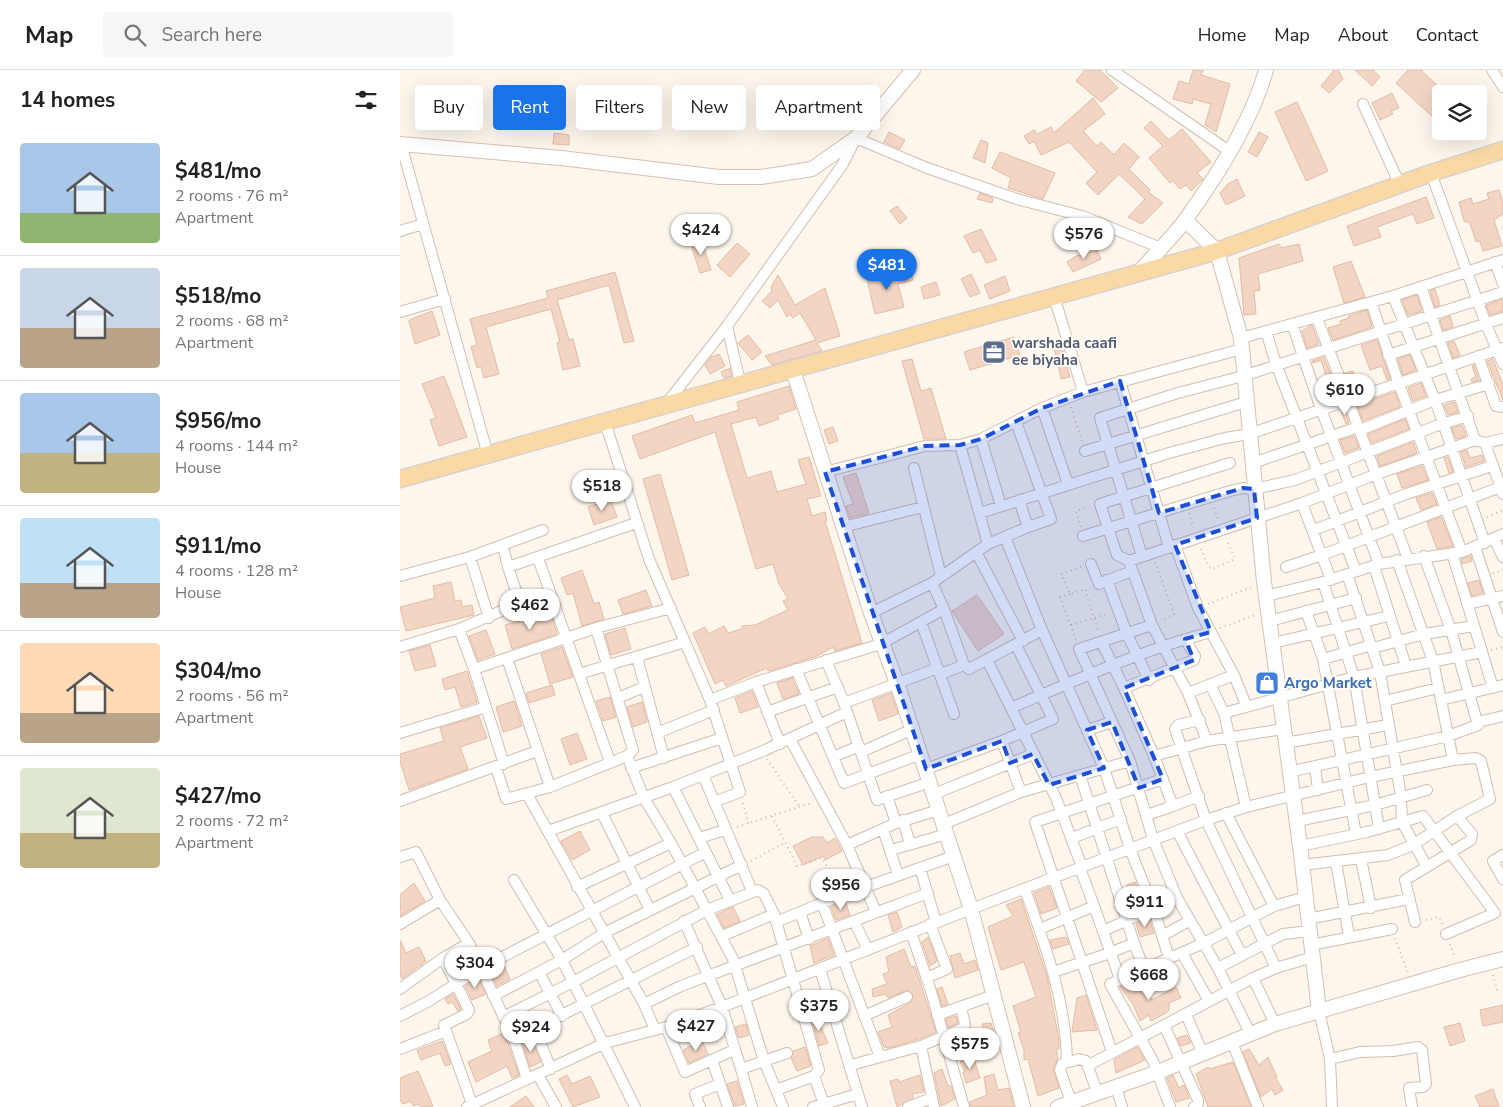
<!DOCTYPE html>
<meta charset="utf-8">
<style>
:root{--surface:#fff;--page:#f6f6f6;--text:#222;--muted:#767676;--line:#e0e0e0;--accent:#1a73e8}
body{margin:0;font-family:"Nunito Sans",sans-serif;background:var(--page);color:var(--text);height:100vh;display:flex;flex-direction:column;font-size:19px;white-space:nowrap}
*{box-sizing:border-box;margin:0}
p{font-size:16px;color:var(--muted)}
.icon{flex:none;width:28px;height:28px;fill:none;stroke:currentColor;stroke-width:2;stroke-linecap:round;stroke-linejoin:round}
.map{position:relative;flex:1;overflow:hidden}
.side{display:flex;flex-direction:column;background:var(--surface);width:400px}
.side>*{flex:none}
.hud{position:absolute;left:15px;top:15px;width:475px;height:45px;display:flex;gap:10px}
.fabs{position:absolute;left:1032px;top:15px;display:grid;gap:10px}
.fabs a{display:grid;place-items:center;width:55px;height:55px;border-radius:5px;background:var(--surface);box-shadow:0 5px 20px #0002;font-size:25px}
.price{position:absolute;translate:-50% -42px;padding:0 11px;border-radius:18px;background:#fff;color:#222;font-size:16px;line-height:32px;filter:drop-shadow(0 1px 2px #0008)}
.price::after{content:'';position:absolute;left:50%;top:30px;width:15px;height:11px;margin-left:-8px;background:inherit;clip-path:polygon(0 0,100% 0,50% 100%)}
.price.active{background:var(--accent);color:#fff}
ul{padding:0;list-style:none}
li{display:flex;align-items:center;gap:15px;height:125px;padding:0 20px}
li+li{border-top:1px solid var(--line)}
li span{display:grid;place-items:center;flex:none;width:140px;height:100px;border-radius:5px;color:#555}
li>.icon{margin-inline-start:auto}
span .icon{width:60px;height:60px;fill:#fffc;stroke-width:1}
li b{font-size:21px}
h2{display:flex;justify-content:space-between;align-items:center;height:60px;padding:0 20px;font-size:21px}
.pill{padding:0 18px;border-radius:5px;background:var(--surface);box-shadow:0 5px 20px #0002;font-size:18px;line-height:45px}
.pill.active{background:var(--accent);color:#fff}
header{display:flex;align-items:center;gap:30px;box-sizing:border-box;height:70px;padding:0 25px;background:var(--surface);border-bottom:1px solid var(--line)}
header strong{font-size:24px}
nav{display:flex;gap:28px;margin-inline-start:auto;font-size:18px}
.search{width:350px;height:45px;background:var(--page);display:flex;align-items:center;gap:12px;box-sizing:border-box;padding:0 18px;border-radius:5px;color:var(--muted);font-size:19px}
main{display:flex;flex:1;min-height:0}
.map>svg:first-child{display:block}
</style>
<header>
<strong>Map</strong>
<div class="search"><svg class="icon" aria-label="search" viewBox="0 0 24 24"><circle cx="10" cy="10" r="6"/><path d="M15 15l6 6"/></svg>Search here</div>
<nav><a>Home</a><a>Map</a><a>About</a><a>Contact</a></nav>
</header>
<main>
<section class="side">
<h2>14 homes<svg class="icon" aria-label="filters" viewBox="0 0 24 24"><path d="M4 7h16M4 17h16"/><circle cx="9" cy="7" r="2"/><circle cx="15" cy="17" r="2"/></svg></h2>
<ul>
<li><span style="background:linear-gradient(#a9c7e8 70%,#8fb573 0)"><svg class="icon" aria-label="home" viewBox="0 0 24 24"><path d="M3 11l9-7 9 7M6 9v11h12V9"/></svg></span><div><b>$481/mo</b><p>2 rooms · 76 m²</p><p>Apartment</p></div></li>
<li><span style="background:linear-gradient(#c9d6e8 60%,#b9a48a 0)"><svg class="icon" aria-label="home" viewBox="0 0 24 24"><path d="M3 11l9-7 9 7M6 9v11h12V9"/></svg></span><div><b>$518/mo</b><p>2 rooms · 68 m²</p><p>Apartment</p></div></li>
<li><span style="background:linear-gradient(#a9c7e8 60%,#c2b280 0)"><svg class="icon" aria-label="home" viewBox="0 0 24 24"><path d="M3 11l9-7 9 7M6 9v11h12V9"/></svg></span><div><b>$956/mo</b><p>4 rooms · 144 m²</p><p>House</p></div></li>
<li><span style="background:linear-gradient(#bfe0f5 65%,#b9a48a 0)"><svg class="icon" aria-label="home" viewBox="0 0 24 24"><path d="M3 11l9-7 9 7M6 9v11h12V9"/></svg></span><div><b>$911/mo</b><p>4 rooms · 128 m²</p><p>House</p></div></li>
<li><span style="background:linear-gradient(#ffd9b3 70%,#b9a48a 0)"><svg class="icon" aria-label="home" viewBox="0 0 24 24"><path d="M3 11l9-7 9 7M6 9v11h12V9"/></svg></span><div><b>$304/mo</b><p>2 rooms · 56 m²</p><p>Apartment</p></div></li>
<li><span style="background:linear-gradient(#dfe7d0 65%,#c2b280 0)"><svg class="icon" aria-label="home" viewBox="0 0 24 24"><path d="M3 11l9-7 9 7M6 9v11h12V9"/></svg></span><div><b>$427/mo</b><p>2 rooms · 72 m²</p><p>Apartment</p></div></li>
</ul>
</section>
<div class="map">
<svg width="1103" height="1037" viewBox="0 0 1103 1037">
<rect width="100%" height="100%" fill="#fdf6ec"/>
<!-- building -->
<path fill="#f3d5c3" stroke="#e6bba3" d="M685 0H700L718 18 701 32 676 11Z
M793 0H803L801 5 830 14 816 62 805 55 811 34 793 29 792 34 773 29 779 11 789 14Z
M934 0H938L943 9 929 23 921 16Z
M955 0H973L980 7 972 16Z
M1008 0H1021L1041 19V44L1036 50 996 13Z
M992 23 999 38 991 41 993 44 980 50 972 33Z
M693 28 705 44 683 61 697 76 701 72 714 85 724 73 739 87 729 99 750 120 748 122 763 133 742 154 728 147 745 129 719 104 698 125 686 113 697 102 669 72 641 85 634 71 629 74 624 66 634 60 637 64 651 57 654 63Z
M897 32 928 101 906 111 875 42Z
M751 51 769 70 782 59 811 92 797 103 803 109 791 121 786 115 780 119 772 110 770 113 749 88 763 76 744 58Z
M489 62 505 70 500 79 484 72Z
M859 62 868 67 857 87 848 82Z
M154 63 169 65V75L153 74Z
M581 70 588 73 585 93 573 88Z
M600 82 655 103 643 129 608 118 611 108 592 98Z
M837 109 845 126 826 135 820 123 828 114Z
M1099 120 1103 133V144L1094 150 1102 176 1083 181 1080 171 1076 172 1070 153 1064 151 1059 132 1071 128 1073 134 1089 129 1087 123Z
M580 123 593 128 592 133 577 129Z
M1026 127 1034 148 1017 154 1013 144 977 157 981 167 954 176 947 156Z
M497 136 507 148 500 154 490 141Z
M581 159 597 190 586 193 580 180 573 183 564 166Z
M301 168 311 200 300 203 290 172Z
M337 173 350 184 330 207 317 195Z
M879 174 881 178 899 174 903 191 858 204 860 220 854 221 856 244 844 245 839 188Z
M697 180 701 189 673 202 667 192 676 186Z
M951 191 965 227 944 233 933 197Z
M510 200 513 210 498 214 504 237 475 244 466 204 481 201 483 209Z
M215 202 234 271 224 273 209 215 157 230 169 270 173 269 180 296 163 300 157 273 160 272 151 239 86 257 99 304 84 308 81 297 77 298 71 277 77 275 70 249 148 228 146 221Z
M571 204 580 223 570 227 561 209Z
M378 205 395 235 425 218 440 266 417 273 422 281 372 295 365 286 416 270 400 243 393 248 390 244 387 247 378 230 370 238 362 231 372 221 371 217Z
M605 206 610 221 590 229 584 215Z
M536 212 540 225 524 229 521 217Z
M1035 219 1040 235 1035 237 1030 221Z
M1017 225 1022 241 1008 245 1002 230Z
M1103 229V241L1090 245 1086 235Z
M967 240 972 257 933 270 928 258 941 254 940 251 949 248 948 246Z
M32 241 40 265 15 274 9 250Z
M1050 246 1053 257 1043 260 1040 250Z
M912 255 919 274 907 278 902 261Z
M348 265 362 282 352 290 338 273Z
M614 267 620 285 570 300 564 282Z
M660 270 670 307 661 309 653 272Z
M977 270 990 309 987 310 982 296 970 300 961 275Z
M1054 271 1060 285 1053 288 1048 273Z
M319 284 325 296 310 304 305 295 311 287Z
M1010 285 1016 300 1003 305 998 289Z
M924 287 939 326 935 328 931 314 929 315 921 290 913 293 912 291Z
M512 289 521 321 531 318 546 369H524L502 291Z
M1093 289 1103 315V330L1087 291Z
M1074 295 1079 310 1072 312 1071 309 1076 307 1072 296Z
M330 298 332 306 324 308 321 302Z
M953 301 959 320 952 322 945 303Z
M44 306 67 367 39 376 30 350 36 348 22 314Z
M1021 313 1026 326 1013 331 1008 318Z
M389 316 396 339 377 345 379 349 359 356 356 347 331 354 347 408 371 401 377 422 406 414 398 390 409 387 421 426 407 429 412 446 425 442 427 451H425L462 573 435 581 433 577 417 586 372 600 368 601 367 598 326 616 323 610 315 614 293 563 305 557 308 564 324 556 328 563 342 559V556L355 555 388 540 383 531 388 529 379 514 373 494 356 499 315 362 240 389 232 366 292 345 295 353 339 340 337 332Z
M995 322 1000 337 963 351 957 335Z
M1054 332 1058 342 1048 345 1044 335Z
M944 339 949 353 946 354 941 340Z
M1005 349 1009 359 972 373 968 364Z
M1062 355 1066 366 1056 369 1052 358Z
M433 357 438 371 429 374 424 360Z
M954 366 959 378 945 383 940 370Z
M1013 372 1017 383 980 396 977 386Z
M1067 380 1070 388 1082 385 1084 391 1066 397 1061 382Z
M1048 387 1053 402 1049 403 1044 388Z
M1022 396 1028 410 1002 418 997 404Z
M456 403 469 443 450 448 446 436 453 434 443 407Z
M260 404 289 505 272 510 243 409Z
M1032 423 1037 434 1021 440 1016 428Z
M211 430 217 447 194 455 188 437Z
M1041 447 1053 476 1037 479 1027 452Z
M1071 486 1072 491 1062 494 1061 489Z
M182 500 194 534 199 532 204 549 182 556 173 523 167 525 161 508Z
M1079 510 1083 523 1072 526 1068 513Z
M51 512 55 531 61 530 62 537 72 535 74 545 6 561 0 537 35 528 33 516Z
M246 520 252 536 223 544 218 530Z
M577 525 604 564 578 581 552 541Z
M151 544 157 564 112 579 105 555 137 546 138 548Z
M225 558 231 579 211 585 205 564Z
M86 560 95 584 78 590 69 566Z
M30 575 36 596 15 601 9 581Z
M162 577 173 607 150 614 141 584Z
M67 601 77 632 61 637 55 617 45 620 42 609Z
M392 608 399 624 383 629 377 613Z
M152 615 155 625 129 633 126 623Z
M352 621 358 637 340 643 335 628Z
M491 623 498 644 479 651 472 630Z
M210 627 216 647 203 651 196 631Z
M114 631 122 656 103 662 96 637Z
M242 632 247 652 233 657 227 637Z
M79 646 87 668 60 677 68 699 9 720 0 691V684L44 671 40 658Z
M177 663 187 689 170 695 161 669Z
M180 761 190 780 172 790 161 771Z
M412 767H423L427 773 435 768 442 781 425 790 423 786 403 795 393 776Z
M430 803 438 819 421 826 414 809Z
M735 812 745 835 735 839 730 830 727 815Z
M14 813 25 831 0 846V825Z
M649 817 657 838 641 844 634 823Z
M621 829 647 906 659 970V979H656L658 989 653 998 659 1018 638 1026 628 989 624 990V980L618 963 621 962 613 936 636 927 624 892 601 900 588 857 613 846 606 835Z
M445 831 450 845 436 850 431 837Z
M333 837 340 851 324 858 317 844Z
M497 842 502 857 493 862 488 845Z
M749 848 754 863 740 867 736 854Z
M528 867 537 891 530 896 522 872Z
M666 867 669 874 653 879 650 870Z
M428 868 434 885 414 893 410 876Z
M0 870 6 883 19 877 26 891 2 909 0 904Z
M504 879 511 897 515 896 536 962 519 969 489 978 484 977 478 962 492 957 488 945 510 933 513 925 507 920 488 928 486 924 473 927 472 919 487 914 483 904 489 902 486 887Z
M66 883 72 896 59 904 57 902 62 899 56 888Z
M560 883 564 894 575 890 578 900 555 908 550 886Z
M103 894 110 909 97 916 90 901Z
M78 908 86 924 72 930 65 916Z
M739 911 752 930 776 917 781 928 769 933V940L766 943 751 951 749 945 740 951 733 934 720 917 727 914 729 916Z
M542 917 548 934 542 936 537 919Z
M53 924 61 939 58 941 52 932 48 934 45 929Z
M686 925 697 960 672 962 677 928Z
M1103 935V952L1083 956 1080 940Z
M415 944 428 973 419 976 411 946Z
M556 946 558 953 548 957 546 949Z
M591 953 598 975 591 978 582 954Z
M1060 953 1065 971 1050 976 1044 957Z
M346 954 349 965 339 968 335 957Z
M104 963 119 1005 112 1008 107 996 76 1012 68 992 92 981 88 970Z
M787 965 791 973 781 976 777 968Z
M131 968 141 992 130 997 122 972Z
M42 971 51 994 45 996 40 983 21 990 17 980Z
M302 971 308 984 289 993 283 980Z
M405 977 411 996 397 1001 391 988 393 981Z
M737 977 745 990 716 1003 714 990Z
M849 979 859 995 868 987 877 1007H875L883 1020 875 1025 872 1019 861 1027 843 982Z
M573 986 580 1008 566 1013 563 1002H565L560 992Z
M833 992 851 1037H808L796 1004 808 997 810 999Z
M542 999 548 1016H551L555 1029 541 1036 534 1003Z
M18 1001 30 1029 33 1037H21L19 1034 13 1036 11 1031 3 1034 0 1030V1008Z
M594 1004 598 1020 609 1018 614 1037H571L570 1032 587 1025 584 1007Z
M167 1005 172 1014 190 1006 200 1027 173 1037 159 1009Z
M520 1005 524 1022 512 1024 513 1028 497 1037 490 1011 498 1009 499 1012Z
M773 1005 779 1018 784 1015 789 1028 776 1032 767 1008Z
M337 1011 344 1034 335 1036 327 1014Z
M1093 1019 1099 1037H1080L1075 1026Z
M126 1026 134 1037H110Z"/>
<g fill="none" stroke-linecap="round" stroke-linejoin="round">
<!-- street casing -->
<g stroke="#d1beb0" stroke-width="12">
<path id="street" d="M712 0 829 81
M1092 0 1103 17
M963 34 1000 115
M1 74 88 385
M1031 103 1086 254 1103 294
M0 161 23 154
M1095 192 1103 214
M1021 217 1075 370 1085 373 1103 369
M654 226 683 322
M993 226 1035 330 1085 473
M971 232 999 314 1062 482
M0 242 45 229
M917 248 1008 489
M892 254 921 339 979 494
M327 256 340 312
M866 261 876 294 956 501
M841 268 993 226 1103 190
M988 285 1103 248
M1078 286 1096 336 1103 337
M720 311 769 477
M266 334 327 256 443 94 456 68 527 98 617 129 682 146 761 178
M642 338 668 414
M205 352 249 489 310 630 340 722 314 732
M616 352 651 449 628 457
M960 360 1035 330 1089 314
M581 369 601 436
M1085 373 1103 424
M560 375 588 474
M685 381 846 332
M830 393 700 434 717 485 729 491 902 433 977 404 1075 370
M853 393 958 357
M514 398 541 506
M425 402 525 376 560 375 581 369 642 338 683 322 842 279
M902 433 931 510
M580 443 769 383 825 368 849 364 1103 278
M443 457 523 437
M914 460 1006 424 1092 396
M683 466 830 421 843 418 854 419 895 410 1036 356 1068 346
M605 467 642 560 704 698 730 779 754 840 769 888
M1094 469 1103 487
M775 475 798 538 834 605 788 623
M103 476 108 497
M1075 477 1103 562
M576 482 623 571
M1052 483 1093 618
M742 486 700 348 778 323 843 306 1103 222
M138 488 210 692
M997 490 1033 591 1041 630 1103 615
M729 491 752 555 788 623 807 671
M691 494 699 514 732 501
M974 496 1006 596
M886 497 922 485 1103 416
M947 504 980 602 1001 726 1002 752 1027 797
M0 506 70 487
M707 510 727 564 749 610
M923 512 954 607 979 759
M532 513 544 539 564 595 569 599 642 560
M866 526 923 512 979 494 1062 482 1103 464
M120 533 108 497 236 453
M1067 534 1103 526
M906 541 923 589 956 764
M471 543 532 513 588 474 628 457 619 430
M89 548 70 487 143 460
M870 551 956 528
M521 552 554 644
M752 555 679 579 730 691 753 769 777 828 818 898 851 965
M59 559 74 599
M702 573 724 618 794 590 795 586 785 569
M873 573 989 546
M616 575 653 649 602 671 621 722
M0 577 59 559 120 533 150 524
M973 578 1024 564 1074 556
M237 587 264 688
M923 589 972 575
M426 590 444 633 477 730 530 712
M587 590 656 728 682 797
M396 599 444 713 521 684
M179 604 285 572
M541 604 564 595
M834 605 846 635
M356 612 380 674
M810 614 824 643
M724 618 754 686 773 736 747 745
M218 628 244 617
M310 630 356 612 481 574 544 539
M1041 630 1053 690
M985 631 1038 618
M444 633 538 598
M611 638C676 610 742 580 811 562
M367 642 438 617
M800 650 778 655 775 659 806 750 876 898
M1078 652 1103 646
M687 660 712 652
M0 663 86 637
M257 663 314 640
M390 669 447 775 476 842
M885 673 988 655
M461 682 513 659
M227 686 244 728 271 773 333 889 364 991 383 1037
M754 686 807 671 883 659
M433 687 459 676
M104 694 74 599 196 558 271 538
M915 696 918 720
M96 697 106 729 150 717 107 588
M231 698 322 668
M526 699 602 671
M889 702 1048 666 1078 655 1051 560 1024 486
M303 705 352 821
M150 717 227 686 233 680 196 558
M273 717 330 830
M127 724 244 934 255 960
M534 724 633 684
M487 726 496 753
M0 731 137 681
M773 736 799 726
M846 737 824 643 954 607 1082 582
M202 743 250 840
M826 743 874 836
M503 750 510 774
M897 751 975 735 1027 720
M544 754 621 722 730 691
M483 759 498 805
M148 761 273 717 363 681 447 642
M777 761 842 885
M299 768 325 760
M672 768 721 749
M447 775 496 753 539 740
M900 776 967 762 1023 746 1095 843 1046 864
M491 780 547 764
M1103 785 1093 791 1103 809
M0 787 16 782 40 830 69 873 114 969 127 1009
M961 789 971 838
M936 792 949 866
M520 798 536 852
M680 798 694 836
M114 810 162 890 235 1037
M177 817 271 773
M625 820C646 876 666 932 667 992
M422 833 480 987
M400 842 409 869
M908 849 1009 829
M284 851 322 937 341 999 387 983
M454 851 468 880
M376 852 437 827 554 786
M1015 852 1005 810 1071 770 1072 764 1057 746
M0 854 40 830
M640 859 694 836 720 909
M703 861 777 828
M511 862 530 918 564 1037
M322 866 374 844
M762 866 789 851
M734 873 744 899
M911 875 992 859
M782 883 809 931
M43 888 69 940 67 944 44 955 72 1034
M818 898 883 864 910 861
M420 899 462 1037
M139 902 162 946
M653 902 710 883 734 873 680 705
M526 908 547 899 530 854
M853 908 875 954
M0 919 43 888 69 873
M93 926 162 890 204 863 342 795
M244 934 281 916 528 823
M919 941 930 989 932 1037
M786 944 803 984
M537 945 594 925
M0 946 29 931 81 898 306 782
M464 946 507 927
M103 947 173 912 307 840 358 820 364 824 374 844 419 1000 414 1006 376 1020
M764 955 798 1030V1034L794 1037
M266 957 285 1002 334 980
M135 960 151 999
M114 969 297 877
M832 972 858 1037
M521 976 534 1037
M0 979 46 961
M712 982 635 752 763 709
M930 989 960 982 993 981 1018 977 1022 980 1026 1014 1023 1017 1009 1018 1012 1037
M312 990 328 1037
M451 995 521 976 563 958 565 954 561 938
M689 995 853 908 876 898 913 887
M341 999 352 1037
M138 1005 156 1037
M414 1006 425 1037
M716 1016 722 1037
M671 1032 660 1000 662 994 679 989 686 991 697 1022
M67 1037 205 973 266 957 322 937 571 839 806 750 846 737 970 707 1053 690 1076 688 1081 691 1090 729 1057 746 1013 775 988 785 902 795
M300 1037 295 1024 320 1014
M413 1037 458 1024
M508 1037 532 1028
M770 1037 753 991 710 914 804 873 874 836 905 827"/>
</g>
<!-- secondary casing -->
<g stroke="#d6c0b0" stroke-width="16">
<path id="secondary" d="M0 74 161 88 319 107H361L412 99 456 68 513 0
M785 150 817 181 841 268 864 512 900 776 919 941
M740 201C755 184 773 167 786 149 817 106 852 51 866 0
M393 300 471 543 497 613 571 839 623 1037
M658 1037 758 1002 875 954 1060 900 1103 889"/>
</g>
<!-- primary casing -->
<g stroke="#dad1cd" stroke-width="19">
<path id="primary" d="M0 409 817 181 1031 103 1103 80"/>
</g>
<!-- path -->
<path stroke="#d9b8a5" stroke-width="2" stroke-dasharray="1 4" stroke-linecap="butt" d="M671 337 682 371
M814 438 818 450
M789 443 793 458
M1087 447 1103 440
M681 457 676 441 689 437
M801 479 809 497 813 499 835 489 827 470
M755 492 774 544 761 551
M681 497 661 504 670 524 685 519 698 561
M1093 503 1103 500
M670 524 660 527 676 570
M808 534 852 517
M671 555 707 544
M820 558 855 545
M1091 580 1103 577
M367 689 399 736
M343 733 349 755
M372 746 397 796 422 788 438 815
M337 757 411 733
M351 791 386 772
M1026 850 1039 847 1043 855
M995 868 1008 903
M1050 874 1055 888
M1093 905 1098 924"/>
<!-- street -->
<use href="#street" stroke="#fff" stroke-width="10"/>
<!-- secondary -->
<use href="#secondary" stroke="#fff" stroke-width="14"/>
<!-- primary -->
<use href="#primary" stroke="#fbd9a5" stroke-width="16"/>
</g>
<!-- marked area -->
<path fill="#1d4ed8" fill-opacity="0.2" stroke="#1d4ed8" stroke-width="4" stroke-dasharray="10 6" stroke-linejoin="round" d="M720 311 759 443 843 418 854 419 857 448 775 475 811 562 785 569 794 590 724 618 763 709 739 718 712 652 687 660 704 698 649 715 633 684 610 693 602 671 526 699 425 402 525 376 560 375 581 369 642 338Z"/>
<!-- icons -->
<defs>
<g id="office-square" transform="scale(1.25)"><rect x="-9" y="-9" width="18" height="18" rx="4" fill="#5c6f8a" stroke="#fffaf3"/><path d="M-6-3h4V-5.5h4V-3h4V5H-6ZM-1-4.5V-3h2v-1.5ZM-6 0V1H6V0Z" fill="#fff"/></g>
<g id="shop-square" transform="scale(1.25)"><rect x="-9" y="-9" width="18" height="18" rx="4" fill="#3f7fe0" stroke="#fffaf3"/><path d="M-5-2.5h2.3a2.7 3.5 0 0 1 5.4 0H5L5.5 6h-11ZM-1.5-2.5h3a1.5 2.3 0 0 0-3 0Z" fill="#fff"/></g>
</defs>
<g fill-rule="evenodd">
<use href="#office-square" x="594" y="282"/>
<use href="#shop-square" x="867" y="613"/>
</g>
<g text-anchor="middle" stroke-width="4" stroke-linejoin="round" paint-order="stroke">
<!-- service labels -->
<g font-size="15" font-weight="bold" fill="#4e5e75" stroke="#fffaf3" text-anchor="start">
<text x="612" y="278">warshada caafi<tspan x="612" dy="17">ee biyaha</tspan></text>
</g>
<!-- shop labels -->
<g font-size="15" font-weight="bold" fill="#366cbe" stroke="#fffaf3" text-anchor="start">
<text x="884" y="618">Argo Market</text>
</g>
</g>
</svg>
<div class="fabs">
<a><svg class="icon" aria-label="layers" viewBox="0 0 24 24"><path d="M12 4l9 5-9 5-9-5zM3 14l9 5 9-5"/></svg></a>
</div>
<b class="price" style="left:301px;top:186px">$424</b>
<b class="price" style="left:684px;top:190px">$576</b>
<b class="price active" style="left:487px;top:221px">$481</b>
<b class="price" style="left:945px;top:346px">$610</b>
<b class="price" style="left:202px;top:442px">$518</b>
<b class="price" style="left:130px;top:561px">$462</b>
<b class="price" style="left:441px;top:841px">$956</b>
<b class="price" style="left:745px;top:858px">$911</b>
<b class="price" style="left:75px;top:919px">$304</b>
<b class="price" style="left:749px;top:931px">$668</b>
<b class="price" style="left:419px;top:962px">$375</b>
<b class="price" style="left:296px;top:982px">$427</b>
<b class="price" style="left:131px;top:983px">$924</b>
<b class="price" style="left:570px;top:1000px">$575</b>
<div class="hud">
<a class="pill">Buy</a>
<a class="pill active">Rent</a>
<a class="pill">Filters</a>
<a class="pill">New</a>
<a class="pill">Apartment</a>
</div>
</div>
</main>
